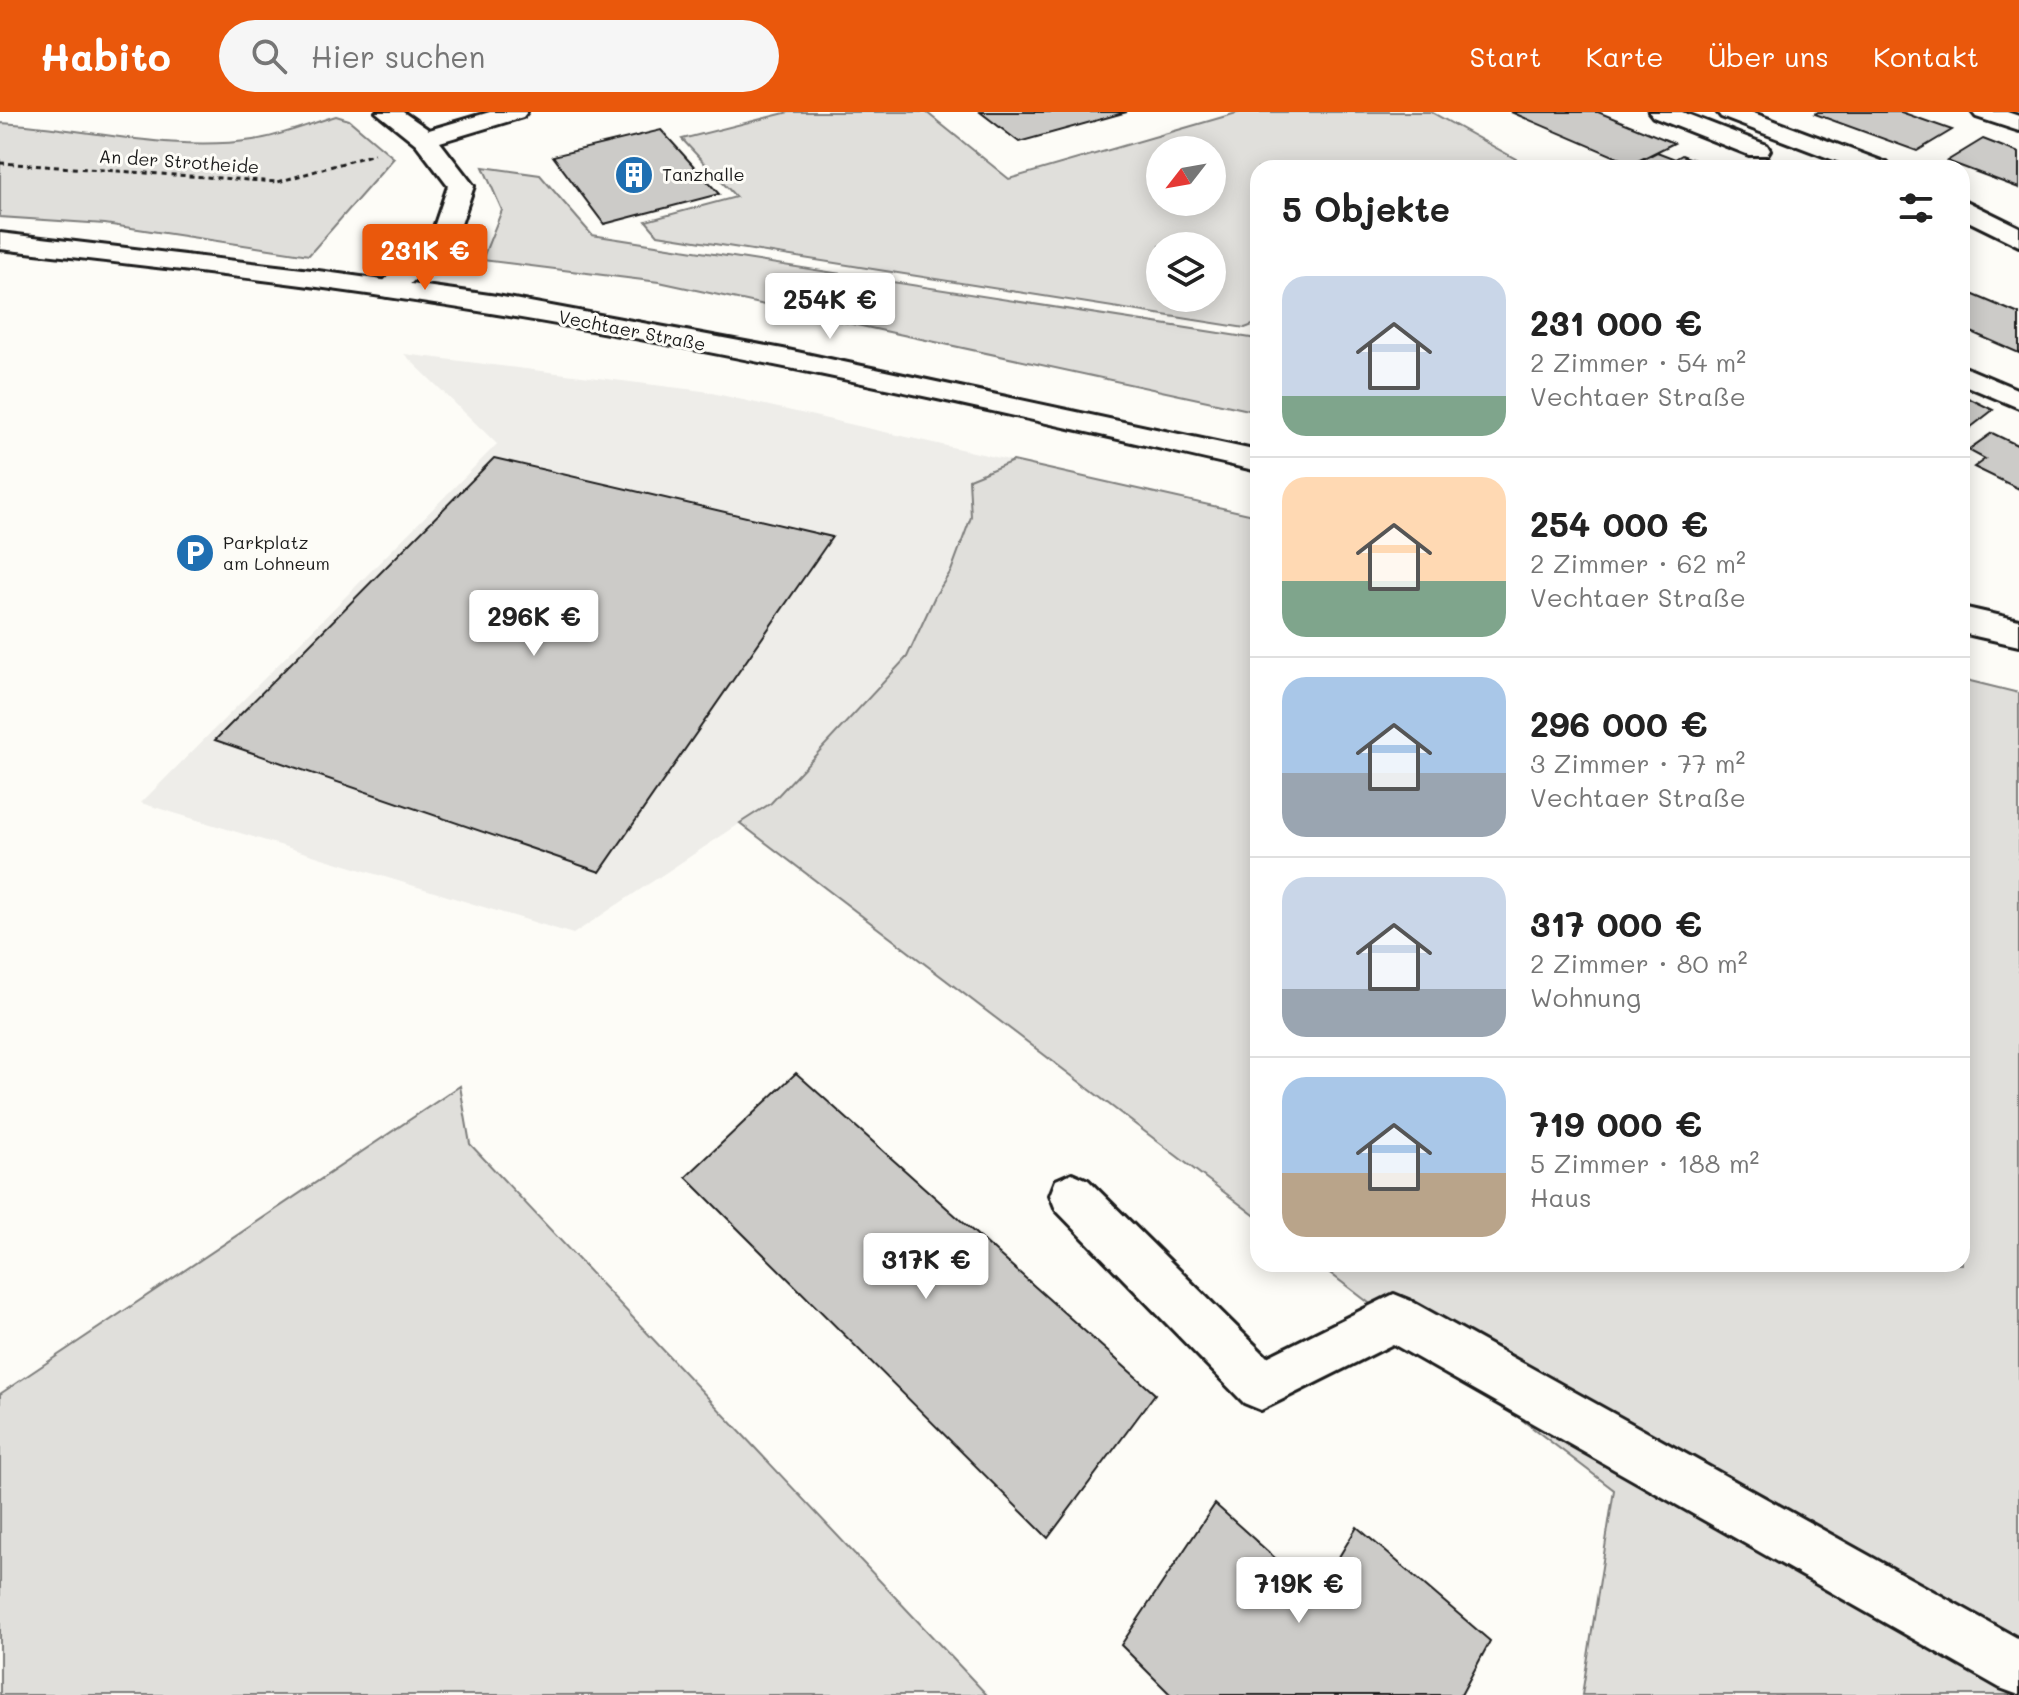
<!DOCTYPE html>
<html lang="de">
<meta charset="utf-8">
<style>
:root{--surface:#fff;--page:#f6f6f6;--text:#222;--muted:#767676;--line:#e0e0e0;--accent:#ea580c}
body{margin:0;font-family:Mali,sans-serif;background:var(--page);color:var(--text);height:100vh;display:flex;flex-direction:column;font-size:30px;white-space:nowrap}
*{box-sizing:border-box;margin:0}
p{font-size:26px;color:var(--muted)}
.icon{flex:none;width:44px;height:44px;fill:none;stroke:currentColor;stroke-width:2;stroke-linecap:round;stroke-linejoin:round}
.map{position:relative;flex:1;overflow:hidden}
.sheet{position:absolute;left:1250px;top:48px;width:720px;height:1112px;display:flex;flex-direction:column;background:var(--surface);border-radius:24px;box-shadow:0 4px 20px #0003}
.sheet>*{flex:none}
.needle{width:52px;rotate:239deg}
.tools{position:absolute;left:1146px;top:24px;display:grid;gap:16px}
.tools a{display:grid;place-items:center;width:80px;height:80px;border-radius:50%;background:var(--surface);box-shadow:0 4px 20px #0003;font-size:40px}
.price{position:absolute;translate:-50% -68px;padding:0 18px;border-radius:8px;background:#fff;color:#222;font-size:26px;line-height:52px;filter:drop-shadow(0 2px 4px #0008)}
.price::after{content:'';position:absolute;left:50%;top:48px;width:24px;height:18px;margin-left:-12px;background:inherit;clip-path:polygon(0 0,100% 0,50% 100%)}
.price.active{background:var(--accent);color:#fff}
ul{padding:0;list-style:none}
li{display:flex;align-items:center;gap:24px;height:200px;padding:0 32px}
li+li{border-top:2px solid var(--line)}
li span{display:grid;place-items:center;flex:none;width:224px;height:160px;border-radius:24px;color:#555}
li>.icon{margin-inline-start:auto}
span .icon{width:96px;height:96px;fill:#fffc;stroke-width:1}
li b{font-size:34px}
h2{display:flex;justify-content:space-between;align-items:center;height:96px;padding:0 32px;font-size:34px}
header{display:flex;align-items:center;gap:48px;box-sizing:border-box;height:112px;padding:0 40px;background:var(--accent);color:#fff}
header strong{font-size:38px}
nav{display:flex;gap:44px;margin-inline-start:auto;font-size:28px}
.search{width:560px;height:72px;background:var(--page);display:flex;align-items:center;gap:20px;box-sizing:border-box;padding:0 28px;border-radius:44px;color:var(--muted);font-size:30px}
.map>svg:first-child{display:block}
</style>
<header>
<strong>Habito</strong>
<div class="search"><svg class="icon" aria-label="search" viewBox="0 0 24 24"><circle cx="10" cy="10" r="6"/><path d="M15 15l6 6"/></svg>Hier suchen</div>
<nav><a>Start</a><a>Karte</a><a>Über uns</a><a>Kontakt</a></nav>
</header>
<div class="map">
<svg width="2019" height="1583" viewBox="0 0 2019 1583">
<rect width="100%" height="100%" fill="#fdfcf7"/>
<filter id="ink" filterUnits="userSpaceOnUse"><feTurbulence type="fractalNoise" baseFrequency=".0125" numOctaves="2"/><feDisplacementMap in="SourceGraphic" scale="16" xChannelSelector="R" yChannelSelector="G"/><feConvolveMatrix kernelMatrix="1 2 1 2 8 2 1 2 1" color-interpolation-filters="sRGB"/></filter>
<g filter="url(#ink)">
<!-- built -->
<path fill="#eeede9" d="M404 242 703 279 1013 349 969 367 971 405 951 459 935 484 907 545 771 691 573 822 141 691 497 332Z"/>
<!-- green -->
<path fill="#e0dfdb" stroke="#7e7e7c" stroke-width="2" fill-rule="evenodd" d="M789 0H926L1009 67 1240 0H1431L1532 56H1258V211L1245 216 658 123 646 109 736 85 682 27ZM1160 38H1212V90H1160ZM1160 134H1212V186H1160Z
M336 4 349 8 394 46 309 143 105 112 0 105V11C83 15 170 41 253 28 281 24 309 12 336 4Z
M483 55 540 63 592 123 1251 226 1258 228V300L659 170 482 148 502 98Z
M1013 349 1258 404V1106L740 711 771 691 907 545 935 484 951 459 971 405 969 367Z
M1962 567 2019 581V1583H1582L1614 1378 1318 1152H1962Z
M460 974 470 1032 987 1583H0V1282Z"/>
<!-- building -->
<path fill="#cccbc8" stroke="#1c1c1c" stroke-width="2" d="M980 0H1127L1019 30Z
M1511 0H1598L1674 31 1632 52Z
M1818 0H1901L1952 18 1917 39 1815 2Z
M661 18 719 82 604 112 553 44Z
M1983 27 2019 41V76L1947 49Z
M1657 40 1675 47 1682 43 1715 56 1630 54Z
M1962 178 2019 202V241L1962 216Z
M1962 283 1993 298 1962 322Z
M1992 321 2019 334V377L1974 355 1985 347 1968 338Z
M494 346 832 425 600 760 215 628Z
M796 961 1155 1282 1048 1426 686 1065Z
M1215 1392 1316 1483 1357 1415 1490 1529 1461 1583H1171L1121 1533Z"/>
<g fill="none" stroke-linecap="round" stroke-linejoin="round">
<!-- lane casing -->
<g stroke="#1c1c1c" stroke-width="6">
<path id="lane" d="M1962 254 2019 278V296L1962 272Z
M1072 1061 1088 1068 1267 1245 1394 1182 1411 1189 2019 1527V1583L2000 1576 1393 1232 1261 1298 1244 1291 1056 1098 1050 1083 1056 1068Z"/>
</g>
<!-- street casing -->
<g stroke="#1c1c1c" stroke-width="6">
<path id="street" d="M376 0H403L429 18 490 0H527L523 5 440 30 474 74 456 127 399 183 389 185 379 183 375 177 431 124 448 74 416 32Z
M1649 0H1682L1767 33 1770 38 1767 43H1749L1653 5Z
M1717 0H1751L1887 51 1890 56H1855L1721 5Z
M1972 0H2007L2019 4V19L1976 5Z
M1962 87 2019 115V134L1962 106Z"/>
</g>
<!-- secondary casing -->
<g stroke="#1c1c1c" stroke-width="6">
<path id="secondary" d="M0 121 311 158 497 184 783 237 1258 339V359C1006 301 752 244 497 202 332 174 166 156 0 137Z
M1962 495 2019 508V534L1962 521Z"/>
</g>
<!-- path -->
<path stroke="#1c1c1c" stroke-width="3" stroke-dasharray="5 4" stroke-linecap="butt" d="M0 51 278 70 374 42
M374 130V125L387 116"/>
<!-- lane -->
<use href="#lane" fill="#fdfcf7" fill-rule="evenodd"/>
<!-- street -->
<use href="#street" fill="#fdfcf7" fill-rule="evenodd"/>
<!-- secondary -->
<use href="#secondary" fill="#fdfcf7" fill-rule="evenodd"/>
</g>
</g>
<!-- icons -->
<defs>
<g id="building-disc" transform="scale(2)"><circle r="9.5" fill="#1f6fb2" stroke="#fdfcf7"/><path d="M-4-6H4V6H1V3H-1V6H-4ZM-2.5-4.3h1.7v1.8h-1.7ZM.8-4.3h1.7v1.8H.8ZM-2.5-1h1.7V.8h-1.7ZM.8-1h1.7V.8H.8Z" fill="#fff"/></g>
<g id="parking-disc" transform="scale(2)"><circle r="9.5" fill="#1f6fb2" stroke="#fdfcf7"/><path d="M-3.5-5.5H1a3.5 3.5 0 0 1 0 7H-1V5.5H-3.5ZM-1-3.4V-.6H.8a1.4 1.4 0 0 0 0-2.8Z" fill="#fff"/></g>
</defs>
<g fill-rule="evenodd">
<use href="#building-disc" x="634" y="63"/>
<use href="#parking-disc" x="195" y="441"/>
</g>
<g text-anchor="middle" stroke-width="6" stroke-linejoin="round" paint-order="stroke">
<!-- far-street labels -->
<g font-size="18" fill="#1c1c1c" stroke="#fdfcf7">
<text transform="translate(179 50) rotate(4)" y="6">An der Strotheide</text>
<text transform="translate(632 219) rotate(11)" y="6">Vechtaer Straße</text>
</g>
<!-- far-poi labels -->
<g font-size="18" fill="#1c1c1c" stroke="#fdfcf7" text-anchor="start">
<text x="662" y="69">Tanzhalle</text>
<text x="223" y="437">Parkplatz<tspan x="223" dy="21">am Lohneum</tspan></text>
</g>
</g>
</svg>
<div class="tools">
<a><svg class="needle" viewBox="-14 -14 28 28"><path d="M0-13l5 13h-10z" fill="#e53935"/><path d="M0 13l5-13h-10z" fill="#767676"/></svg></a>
<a><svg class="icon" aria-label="layers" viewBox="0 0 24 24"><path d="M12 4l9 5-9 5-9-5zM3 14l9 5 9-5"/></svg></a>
</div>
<b class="price active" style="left:425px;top:180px">231K €</b>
<b class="price" style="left:830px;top:229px">254K €</b>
<b class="price" style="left:534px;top:546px">296K €</b>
<b class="price" style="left:926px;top:1189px">317K €</b>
<b class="price" style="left:1299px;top:1513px">719K €</b>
<section class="sheet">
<h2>5 Objekte<svg class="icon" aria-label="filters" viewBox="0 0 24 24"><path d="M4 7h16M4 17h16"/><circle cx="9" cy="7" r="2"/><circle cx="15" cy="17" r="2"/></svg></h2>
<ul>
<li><span style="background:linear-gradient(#c9d6e8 75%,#7fa58c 0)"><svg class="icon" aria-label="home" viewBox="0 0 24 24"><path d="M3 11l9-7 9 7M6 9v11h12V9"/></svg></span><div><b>231 000 €</b><p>2 Zimmer · 54 m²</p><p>Vechtaer Straße</p></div></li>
<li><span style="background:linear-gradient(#ffd9b3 65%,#7fa58c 0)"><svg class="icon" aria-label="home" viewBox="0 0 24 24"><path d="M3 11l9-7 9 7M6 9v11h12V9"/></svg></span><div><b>254 000 €</b><p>2 Zimmer · 62 m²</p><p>Vechtaer Straße</p></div></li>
<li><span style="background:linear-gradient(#a9c7e8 60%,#9aa5b1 0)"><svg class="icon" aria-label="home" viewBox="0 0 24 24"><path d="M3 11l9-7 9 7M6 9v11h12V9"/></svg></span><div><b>296 000 €</b><p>3 Zimmer · 77 m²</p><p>Vechtaer Straße</p></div></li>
<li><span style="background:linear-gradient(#c9d6e8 70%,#9aa5b1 0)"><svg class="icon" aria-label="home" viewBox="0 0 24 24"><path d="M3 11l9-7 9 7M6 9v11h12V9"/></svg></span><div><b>317 000 €</b><p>2 Zimmer · 80 m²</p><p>Wohnung</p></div></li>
<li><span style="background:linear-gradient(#a9c7e8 60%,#b9a48a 0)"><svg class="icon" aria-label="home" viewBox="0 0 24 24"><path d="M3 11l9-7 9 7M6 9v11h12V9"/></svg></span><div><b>719 000 €</b><p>5 Zimmer · 188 m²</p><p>Haus</p></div></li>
</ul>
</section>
</div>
